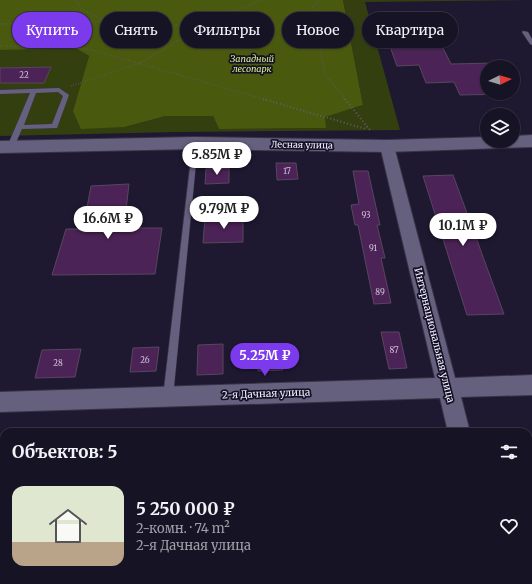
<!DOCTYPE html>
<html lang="ru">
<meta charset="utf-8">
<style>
:root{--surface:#161325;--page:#232032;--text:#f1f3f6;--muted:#9e9ea7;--line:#353242;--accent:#7c3aed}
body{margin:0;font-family:Merriweather,serif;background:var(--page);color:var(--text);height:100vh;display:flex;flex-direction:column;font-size:15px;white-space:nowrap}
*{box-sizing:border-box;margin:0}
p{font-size:13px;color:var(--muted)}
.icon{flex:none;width:22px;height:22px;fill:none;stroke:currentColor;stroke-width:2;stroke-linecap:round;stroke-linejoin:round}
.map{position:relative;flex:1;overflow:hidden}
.panel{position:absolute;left:0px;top:428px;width:532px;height:156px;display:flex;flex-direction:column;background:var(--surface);border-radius:12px 12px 0 0;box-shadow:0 1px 3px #0004,0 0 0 1px var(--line)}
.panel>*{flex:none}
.guide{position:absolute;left:12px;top:12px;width:508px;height:36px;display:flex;gap:8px}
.needle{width:26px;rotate:85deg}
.tools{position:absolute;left:480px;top:60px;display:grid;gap:8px}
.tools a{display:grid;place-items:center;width:40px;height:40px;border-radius:50%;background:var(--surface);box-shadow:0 1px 3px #0004,0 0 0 1px var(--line);font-size:20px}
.price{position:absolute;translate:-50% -34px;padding:0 9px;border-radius:14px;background:#fff;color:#222;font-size:13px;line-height:26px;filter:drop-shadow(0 1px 2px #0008)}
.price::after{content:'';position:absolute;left:50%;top:24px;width:12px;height:9px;margin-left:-6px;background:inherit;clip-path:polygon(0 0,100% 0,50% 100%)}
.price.on{background:var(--accent);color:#fff}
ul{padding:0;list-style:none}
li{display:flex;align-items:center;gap:12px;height:100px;padding:0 12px}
li span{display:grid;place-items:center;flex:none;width:112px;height:80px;border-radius:12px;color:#555}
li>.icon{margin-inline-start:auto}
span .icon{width:48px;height:48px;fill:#fffc;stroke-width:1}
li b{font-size:17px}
h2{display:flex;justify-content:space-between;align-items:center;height:48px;padding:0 12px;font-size:17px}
.pill{padding:0 14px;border-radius:18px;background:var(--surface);box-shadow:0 1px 3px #0004,0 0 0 1px var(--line);font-size:14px;line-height:36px}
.pill.on{background:var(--accent);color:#fff}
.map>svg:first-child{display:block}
</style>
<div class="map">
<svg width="532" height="584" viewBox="0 0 532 584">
<rect width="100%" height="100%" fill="#1e1931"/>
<!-- green -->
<path fill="#343f0f" d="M343 0H532L365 2 400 130 176 132 0 136V50L77 49 89 56 73 111 125 127 166 116H213L219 129 325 128 324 117 363 105Z"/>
<!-- forest -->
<path fill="#49590d" d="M0 0H343L363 105 325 117 326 128 219 129 213 116H166L125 127 81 129 73 111 89 56 77 49 0 50Z"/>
<!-- building -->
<path fill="#4c2356" stroke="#58465d" d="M439 40 451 64 494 63 497 67H487V93L513 94 460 95 454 82 426 83 419 65 397 66 388 41Z
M51 67 44 83H0V68Z
M276 163H296L298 179 277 180Z
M229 168V183L205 184 206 169Z
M353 171H368L380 225H377L385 258H381L391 303 374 304 358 225H355L351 205 359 204Z
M453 175 504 314 467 315 423 176Z
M129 184 124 228H162L155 274 52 275 66 229H83L91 186Z
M243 217V242L203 243 205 218Z
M381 332H399L407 368 389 369Z
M223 344V374L197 375 198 345Z
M281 346 283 370 258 371 257 347Z
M159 347 156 371 130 372 133 348Z
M81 349 75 377 35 378 42 350Z"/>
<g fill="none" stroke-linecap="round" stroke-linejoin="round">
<!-- service casing -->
<g stroke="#383346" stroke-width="1">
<path id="service" d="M523 31 528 32 532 39V45L530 44 522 32Z
M59 88 69 95 57 128 22 129 13 149H9L7 147 30 93 0 94V90ZM58 92 63 96 52 124 24 125 36 93Z
M193 141H197L198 143 173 397 172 401 168 402 164 401 163 397Z
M0 529H4V541H0Z"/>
</g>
<!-- minor casing -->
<g stroke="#383346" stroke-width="2">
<path id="minor" d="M387 141 392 143 394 146 455 378 532 375V395L461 397 470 432H448L440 398 0 412V392L435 378 380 146 382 143Z
M479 580H505L506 584H480Z"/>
</g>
<!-- tertiary casing -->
<g stroke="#383346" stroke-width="2">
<path id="tertiary" d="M532 135V147L387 152 195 149 0 153V141L195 137 387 140 487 137V141H513V136Z"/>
</g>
<!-- path-far1 -->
<path stroke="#625e73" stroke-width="1.5" stroke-dasharray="0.5 2" stroke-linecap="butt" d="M76 0 81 9 103 20
M319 0 312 7 325 74 346 100
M0 24 105 21 148 29 211 21 261 0
M0 46H63L92 50 267 100
M71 86 140 63 209 22"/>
<!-- path -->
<path stroke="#625e73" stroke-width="2" stroke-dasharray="1 2.5" stroke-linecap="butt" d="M263 99 366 129
M345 99 370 130"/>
<!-- service -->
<use href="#service" fill="#65607d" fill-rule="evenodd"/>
<!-- minor -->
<use href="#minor" fill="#65607d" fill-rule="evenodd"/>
<!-- tertiary -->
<use href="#tertiary" fill="#65607d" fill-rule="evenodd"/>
</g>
<g text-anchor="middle" stroke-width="3.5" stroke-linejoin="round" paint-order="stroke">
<!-- number labels -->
<g font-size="8" fill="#c9bed5">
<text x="24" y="78">22</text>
<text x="287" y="174">17</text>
<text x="366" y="218">93</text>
<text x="373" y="251">91</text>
<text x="380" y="295">89</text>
<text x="394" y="353">87</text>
<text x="145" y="363">26</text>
<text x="58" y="366">28</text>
</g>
<!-- far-park labels -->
<g font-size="9" font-style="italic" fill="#d4ef8b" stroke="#151027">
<text x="252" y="62">Западный<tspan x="252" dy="10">лесопарк</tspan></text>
</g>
<!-- far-street labels -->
<g font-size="9" fill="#f3f1ff" stroke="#151027">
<text transform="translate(302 145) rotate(1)" y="3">Лесная улица</text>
</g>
<!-- street labels -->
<g font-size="10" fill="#f3f1ff" stroke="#151027">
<text transform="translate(435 335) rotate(76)" y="4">Интернациональная улица</text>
<text transform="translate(266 393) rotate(-2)" y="4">2-я Дачная улица</text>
</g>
</g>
</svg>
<div class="tools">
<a><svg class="needle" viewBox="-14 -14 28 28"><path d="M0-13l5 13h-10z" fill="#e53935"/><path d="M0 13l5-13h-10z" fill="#9e9ea7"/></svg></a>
<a><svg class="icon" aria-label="layers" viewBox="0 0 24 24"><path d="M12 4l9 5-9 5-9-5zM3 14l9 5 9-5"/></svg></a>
</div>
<b class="price" style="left:217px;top:176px">5.85M ₽</b>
<b class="price" style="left:224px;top:230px">9.79M ₽</b>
<b class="price" style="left:108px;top:240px">16.6M ₽</b>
<b class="price" style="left:463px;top:247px">10.1M ₽</b>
<b class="price on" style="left:265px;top:377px">5.25M ₽</b>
<div class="guide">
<a class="pill on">Купить</a>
<a class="pill">Снять</a>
<a class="pill">Фильтры</a>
<a class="pill">Новое</a>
<a class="pill">Квартира</a>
</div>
<section class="panel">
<h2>Объектов: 5<svg class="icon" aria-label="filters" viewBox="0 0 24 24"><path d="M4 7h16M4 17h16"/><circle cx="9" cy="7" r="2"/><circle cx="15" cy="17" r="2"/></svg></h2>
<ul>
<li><span style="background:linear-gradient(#dfe7d0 70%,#b9a48a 0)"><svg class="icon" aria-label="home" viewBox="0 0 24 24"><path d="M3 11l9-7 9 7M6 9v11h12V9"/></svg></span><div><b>5 250 000 ₽</b><p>2-комн. · 74 m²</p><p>2-я Дачная улица</p></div><svg class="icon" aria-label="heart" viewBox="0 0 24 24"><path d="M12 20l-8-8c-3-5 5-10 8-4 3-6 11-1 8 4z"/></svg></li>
</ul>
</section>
</div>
